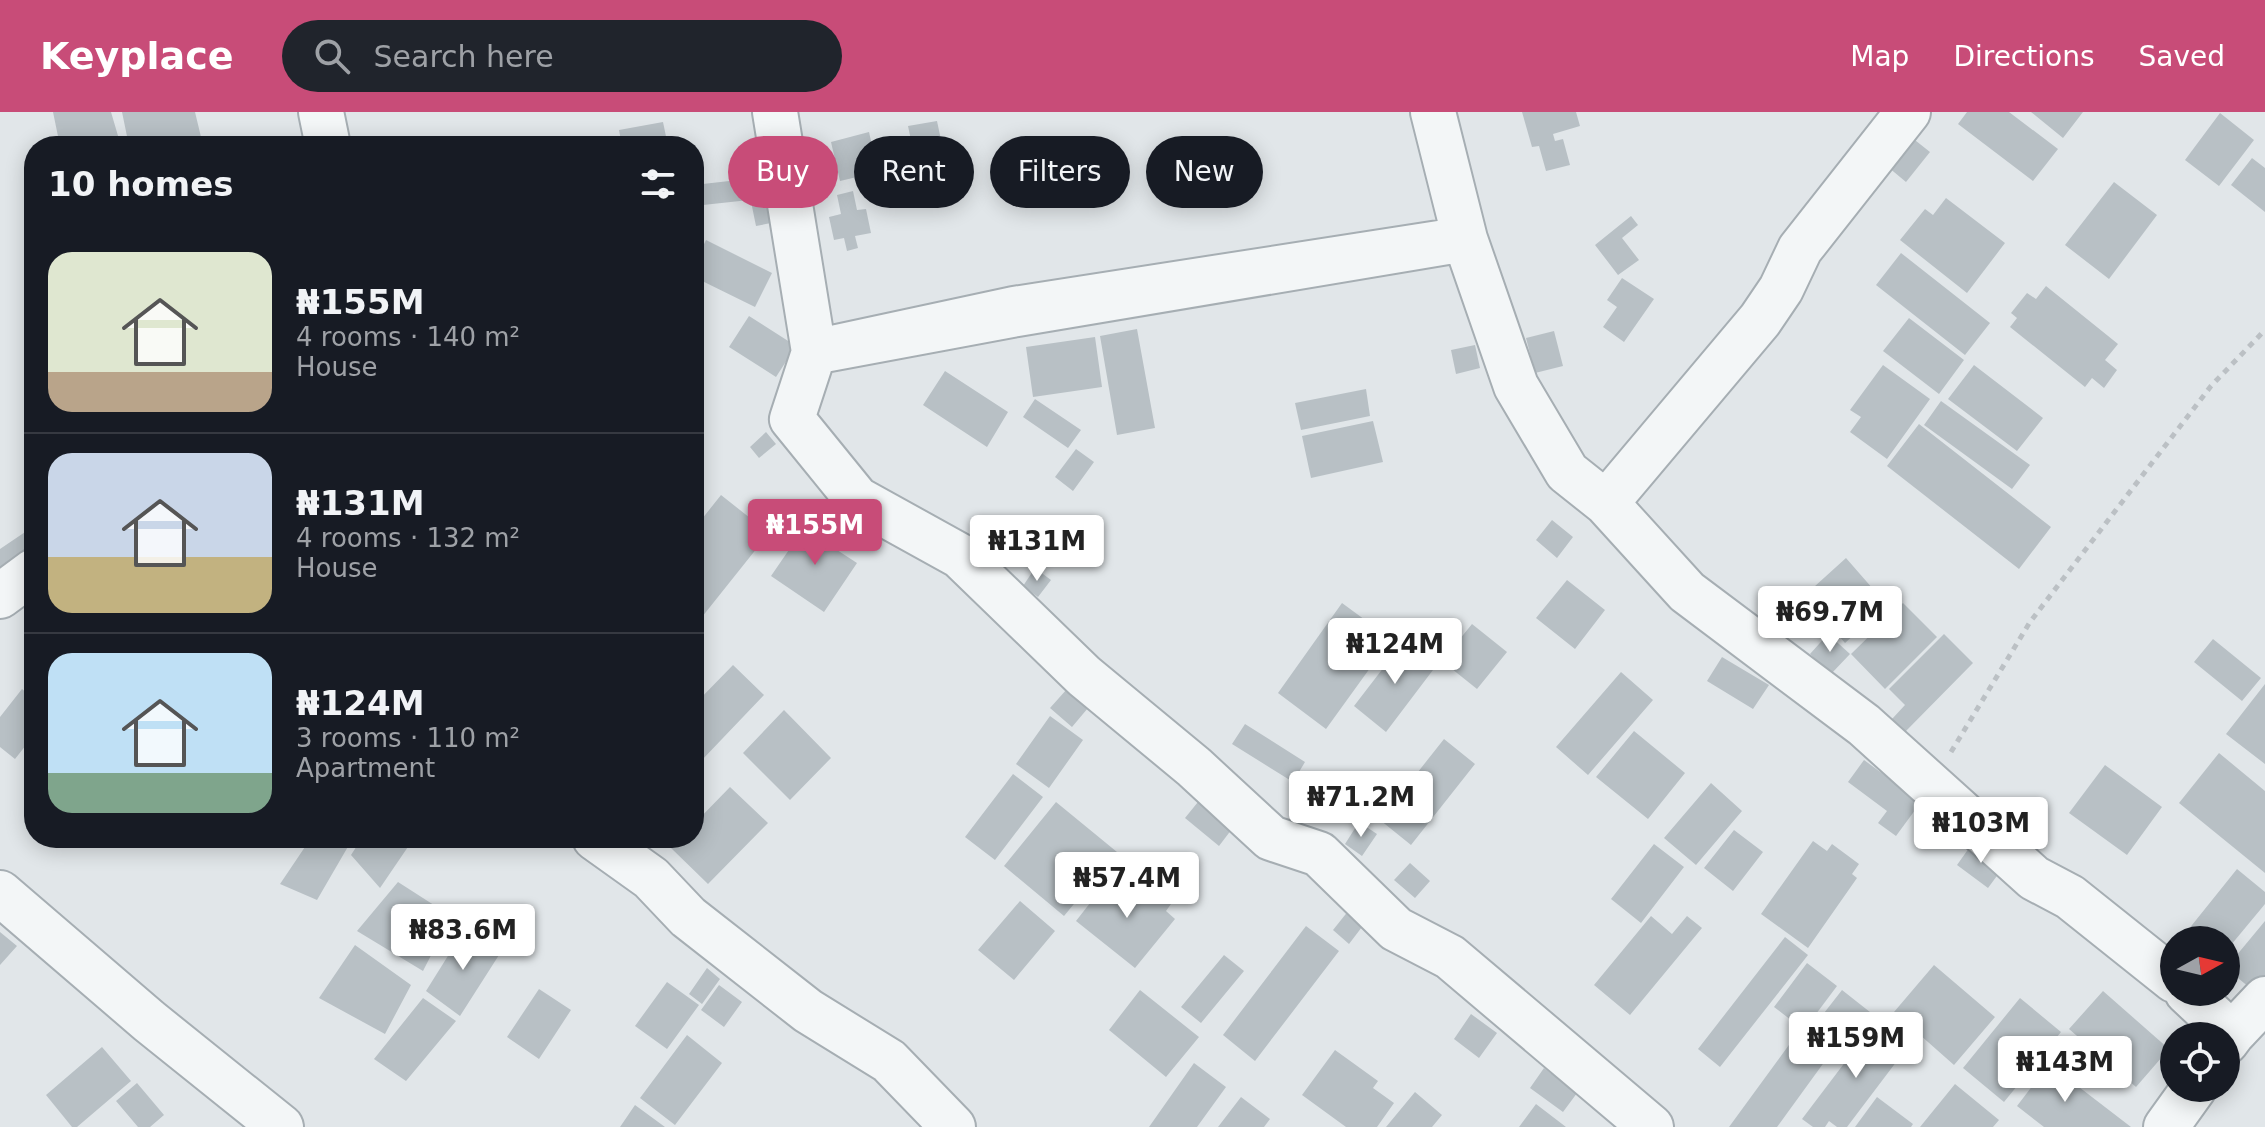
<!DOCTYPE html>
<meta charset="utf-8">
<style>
:root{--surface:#171b24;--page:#20242c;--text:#f1f3f6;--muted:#9ea1a6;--line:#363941;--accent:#c84c78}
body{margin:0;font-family:"DejaVu Sans",sans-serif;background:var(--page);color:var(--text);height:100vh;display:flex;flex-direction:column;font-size:30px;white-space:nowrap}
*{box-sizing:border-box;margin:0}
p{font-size:26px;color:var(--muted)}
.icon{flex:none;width:44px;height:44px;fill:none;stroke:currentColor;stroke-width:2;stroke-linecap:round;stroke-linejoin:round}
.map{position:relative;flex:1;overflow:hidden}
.details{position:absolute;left:24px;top:24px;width:680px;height:712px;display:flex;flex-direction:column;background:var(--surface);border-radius:32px;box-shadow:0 4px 20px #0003}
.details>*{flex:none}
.top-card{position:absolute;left:728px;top:24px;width:760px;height:72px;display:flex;gap:16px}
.needle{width:52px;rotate:82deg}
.fabs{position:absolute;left:2160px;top:814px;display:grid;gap:16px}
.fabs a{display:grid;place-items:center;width:80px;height:80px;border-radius:50%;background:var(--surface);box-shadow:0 4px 20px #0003;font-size:40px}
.price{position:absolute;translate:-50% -68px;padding:0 18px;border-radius:8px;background:#fff;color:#222;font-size:26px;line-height:52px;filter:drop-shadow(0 2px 4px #0008)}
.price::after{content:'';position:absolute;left:50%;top:48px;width:24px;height:18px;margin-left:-12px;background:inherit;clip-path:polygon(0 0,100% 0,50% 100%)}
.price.on{background:var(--accent);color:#fff}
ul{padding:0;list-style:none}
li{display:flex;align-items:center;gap:24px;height:200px;padding:0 24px}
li+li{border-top:2px solid var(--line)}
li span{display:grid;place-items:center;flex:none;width:224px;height:160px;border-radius:24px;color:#555}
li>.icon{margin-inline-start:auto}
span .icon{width:96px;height:96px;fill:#fffc;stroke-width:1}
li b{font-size:34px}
h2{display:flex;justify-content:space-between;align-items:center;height:96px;padding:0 24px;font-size:34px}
.chip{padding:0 28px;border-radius:36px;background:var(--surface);box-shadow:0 4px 20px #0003;font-size:28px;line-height:72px}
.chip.on{background:var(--accent);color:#fff}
header{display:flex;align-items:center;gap:48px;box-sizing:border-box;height:112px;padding:0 40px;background:var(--accent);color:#fff}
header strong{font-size:38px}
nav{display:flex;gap:44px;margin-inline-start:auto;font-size:28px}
.search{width:560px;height:72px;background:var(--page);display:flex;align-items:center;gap:20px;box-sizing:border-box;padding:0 28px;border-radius:44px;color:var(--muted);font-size:30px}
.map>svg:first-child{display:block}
</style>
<header>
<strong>Keyplace</strong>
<div class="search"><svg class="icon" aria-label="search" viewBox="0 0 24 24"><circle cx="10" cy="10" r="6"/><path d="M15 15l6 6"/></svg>Search here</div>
<nav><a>Map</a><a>Directions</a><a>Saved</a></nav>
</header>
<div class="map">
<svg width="2265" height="1015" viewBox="0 0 2265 1015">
<rect width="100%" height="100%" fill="#e1e6e9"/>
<!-- building -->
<path fill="#b8c0c5" d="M53 0H111L121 34H60Z
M122 0H195L201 25 164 34H129Z
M1522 0H1576L1580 14 1553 22 1555 29 1563 27 1570 53 1546 59 1539 34 1532 35Z
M1967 0H2009L2058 37 2033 69 1958 12Z
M2031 0H2083L2063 26Z
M2220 1 2254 28 2219 74 2185 48Z
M937 9 941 28 912 33 908 14Z
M663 10 668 34H622L619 18Z
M869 20 878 60 840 69 831 30Z
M1906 21 1930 40 1906 70 1882 50Z
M937 31 942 57 922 61 917 35Z
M2252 46 2265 56V100L2231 73Z
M766 58 776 110 756 114 747 70 749 88 694 94V73L747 67 746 62Z
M2114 70 2157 103 2109 167 2065 133Z
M853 79 857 98 866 97 871 121 855 124 858 136 847 139 844 126 834 128 829 105 841 102 837 83Z
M1946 86 2005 131 1967 181 1900 128 1925 97 1933 103Z
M1631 104 1638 113 1622 126 1639 148 1618 163 1595 133Z
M706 128 772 161 755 195 694 165V153Z
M1901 141 1990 211 1965 243 1876 173Z
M1622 166 1654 187 1624 230 1603 215 1617 195 1607 188Z
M2046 174 2118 232 2105 248 2117 258 2104 276 2092 266 2085 275 2010 215 2017 206 2011 201 2027 181 2036 187Z
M749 204 796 234 776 265 729 235Z
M1909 206 1964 248 1939 282 1883 239Z
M1137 217 1155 316 1117 323 1100 224Z
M1554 219 1563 254 1535 261 1526 226Z
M1095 225 1102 275 1033 285 1026 235Z
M1475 233 1480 256 1456 262 1451 238Z
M1883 253 1930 287 1887 347 1850 320 1861 305 1850 298Z
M1974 253 2043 306 2017 339 1948 287Z
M945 259 1008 300 987 335 923 293Z
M1366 277 1370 304 1301 318 1295 291Z
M1035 287 1081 318 1068 336 1023 305Z
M1941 289 2030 353 2012 377 1924 313Z
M1373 309 1383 350 1311 366 1302 324Z
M1919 312 2051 415 2019 457 1887 354Z
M766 320 776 332 759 346 750 335Z
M1076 337 1094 350 1073 379 1055 365Z
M721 383 769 421 694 515V417Z
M1552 408 1573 425 1557 446 1536 428Z
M806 413 825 425 831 415 845 425 837 438 857 451 824 500 771 464Z
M34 414V445L0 468V437Z
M1846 446 1887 493 1845 531 1804 484Z
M1035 456 1051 468 1038 485 1023 474Z
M1567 468 1605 498 1575 537 1536 506Z
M1342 491 1391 527 1326 617 1278 581Z
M1903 491 1937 525 1885 577 1851 542Z
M1444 511 1458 521 1441 543 1428 532Z
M1472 512 1507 540 1477 577 1442 549Z
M1828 522 1850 542 1831 562 1810 542Z
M1944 522 1973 551 1905 620 1892 607 1905 593 1889 577Z
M2213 527 2261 566 2242 589 2194 550Z
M1404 529 1436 554 1386 620 1354 594Z
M1722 545 1769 573 1753 597 1707 569Z
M733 553 764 583 701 649 694 642V593Z
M1621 560 1653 588 1588 663 1556 635Z
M2265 572V652L2226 622Z
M22 577 34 587V623L15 647 0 635V605Z
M1067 577 1088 596 1072 615 1050 596Z
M784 598 831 646 790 688 743 641Z
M1050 604 1083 628 1049 676 1016 652Z
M1245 612 1305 650 1293 670 1232 632Z
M1634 619 1685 661 1648 707 1596 665Z
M1444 627 1475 652 1411 733 1380 708Z
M2219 641 2265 679V761L2179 691Z
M1864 648 1921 690 1896 724 1878 711 1887 699 1848 670Z
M2105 653 2162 695 2127 743 2069 701Z
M1013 662 1043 685 995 748 965 725Z
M1711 671 1742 699 1696 753 1664 726Z
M730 675 768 711 708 772 671 736 681 726H694V712Z
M1202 685 1235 713 1219 734 1185 706Z
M1056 690 1117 740 1064 804 1004 754Z
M1359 710 1377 722 1362 744 1345 732Z
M1734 718 1763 740 1733 779 1704 756Z
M311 726H353L317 788 280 772Z
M362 726H414L380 776 351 743Z
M1813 729 1827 739 1832 732 1859 752 1852 762 1857 766 1808 836 1761 802Z
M1974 729 2005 753 1988 776 1957 753Z
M1654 732 1684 755 1641 811 1611 787Z
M1410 751 1430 769 1415 786 1394 768Z
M2237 757 2265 780V792L2226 839V828H2190L2184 823Z
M1127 767 1141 779 1147 773 1171 792 1166 799 1175 807 1135 856 1076 809 1108 768 1118 777Z
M398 770 451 804 423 859 357 819Z
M1020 789 1055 819 1014 868 978 838Z
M1349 798 1365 811 1349 832 1333 818Z
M1651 804 1672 822 1687 804 1702 816 1630 903 1594 873Z
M2265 809V870L2256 881 2226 856Z
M1306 814 1339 839 1255 949 1223 923Z
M466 815 499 843 460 904 426 879Z
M0 820 17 834 0 853Z
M1785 825 1808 843 1720 955 1698 937Z
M355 833 411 873 385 922 319 886Z
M1224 843 1244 859 1201 911 1181 895Z
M1807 851 1837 874 1804 918 1774 895Z
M1934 853 1995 905 1954 953 1894 900Z
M707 856 720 867 702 892 689 882Z
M667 870 699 893 667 937 635 914Z
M719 873 742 890 724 915 701 898Z
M539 877 571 898 539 947 507 925Z
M1140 878 1199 925 1166 965 1109 918Z
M1842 878 1875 904 1844 945 1810 919Z
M2103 879 2169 937 2136 975 2069 917Z
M423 886 456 909 406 969 374 947Z
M2020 886 2061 920 2004 990 1963 956Z
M1471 902 1497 921 1479 946 1454 927Z
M1874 912 1906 937 1847 1015H1837L1829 1009 1825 1015H1813L1802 1007Z
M687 923 722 951 675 1013 640 986Z
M1794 926 1825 949 1777 1015H1729Z
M102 935 131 969 77 1015H72L46 983Z
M1335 938 1378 969 1373 976 1394 991 1377 1015H1346L1302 983Z
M1194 951 1226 975 1197 1015H1149Z
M2049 952 2131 1015H2044L2017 994Z
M1559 955 1583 973 1563 1000 1530 976 1544 956 1553 963Z
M137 971 164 1003 150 1015H138L116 989Z
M1955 972 1999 1008 1993 1015H1920Z
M1415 980 1442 1003 1432 1015H1386Z
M1241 985 1270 1007 1264 1015H1218Z
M1877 985 1913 1012 1911 1015H1855Z
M1536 992 1566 1015H1519Z
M635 993 665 1015H620Z"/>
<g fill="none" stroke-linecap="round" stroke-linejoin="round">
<!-- minor casing -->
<g stroke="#a6aeb3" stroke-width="48">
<path id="minor" d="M321 0 328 34
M775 0 814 240 792 307 857 387 960 444 1084 564 1194 655 1271 726 1319 742 1396 817 1450 845 1651 1015
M1433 0 1465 127 1516 274 1567 360 1606 391 1687 480 1864 613 2034 766 2070 785 2174 868
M1465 127 1017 202 814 240 1014 197Z
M1606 391 1760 208 1781 177 1800 137 1908 0
M0 484 34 459
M595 726 651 766 688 805 808 899 889 949 953 1015
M0 781 149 909 281 1015
M2187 880 2232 922 2226 930
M2232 922 2265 887
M2166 1015 2194 976"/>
</g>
<!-- path -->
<path stroke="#bbc0c4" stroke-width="5" stroke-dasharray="6 6" stroke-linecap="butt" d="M1951 640 2030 510 2211 274 2265 218"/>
<!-- minor -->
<use href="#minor" stroke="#f3f6f7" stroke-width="44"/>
</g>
</svg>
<div class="fabs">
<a><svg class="needle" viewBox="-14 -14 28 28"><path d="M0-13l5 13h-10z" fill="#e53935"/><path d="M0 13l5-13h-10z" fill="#9ea1a6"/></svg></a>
<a><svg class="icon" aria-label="locate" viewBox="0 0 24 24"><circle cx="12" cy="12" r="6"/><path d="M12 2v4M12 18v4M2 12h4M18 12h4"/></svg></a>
</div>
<b class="price on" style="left:815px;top:455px">₦155M</b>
<b class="price" style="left:1037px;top:471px">₦131M</b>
<b class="price" style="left:1830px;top:542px">₦69.7M</b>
<b class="price" style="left:1395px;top:574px">₦124M</b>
<b class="price" style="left:1361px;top:727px">₦71.2M</b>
<b class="price" style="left:1981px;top:753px">₦103M</b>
<b class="price" style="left:1127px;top:808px">₦57.4M</b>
<b class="price" style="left:463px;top:860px">₦83.6M</b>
<b class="price" style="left:1856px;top:968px">₦159M</b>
<b class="price" style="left:2065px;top:992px">₦143M</b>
<div class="top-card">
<a class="chip on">Buy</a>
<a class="chip">Rent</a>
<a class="chip">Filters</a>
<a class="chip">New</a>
</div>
<section class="details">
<h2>10 homes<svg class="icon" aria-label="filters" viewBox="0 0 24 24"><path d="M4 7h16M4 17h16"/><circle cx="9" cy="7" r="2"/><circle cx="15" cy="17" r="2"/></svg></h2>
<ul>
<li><span style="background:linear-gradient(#dfe7d0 75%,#b9a48a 0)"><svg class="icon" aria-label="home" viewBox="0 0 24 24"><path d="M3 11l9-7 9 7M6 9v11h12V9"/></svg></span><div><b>₦155M</b><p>4 rooms · 140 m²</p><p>House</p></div></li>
<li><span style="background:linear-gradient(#c9d6e8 65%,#c2b280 0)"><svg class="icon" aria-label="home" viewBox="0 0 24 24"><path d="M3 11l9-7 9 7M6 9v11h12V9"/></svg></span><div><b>₦131M</b><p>4 rooms · 132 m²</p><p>House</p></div></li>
<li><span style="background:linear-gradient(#bfe0f5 75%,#7fa58c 0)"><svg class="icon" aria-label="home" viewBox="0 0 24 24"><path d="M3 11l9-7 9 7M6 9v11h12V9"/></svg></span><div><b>₦124M</b><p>3 rooms · 110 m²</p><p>Apartment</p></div></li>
</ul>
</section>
</div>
